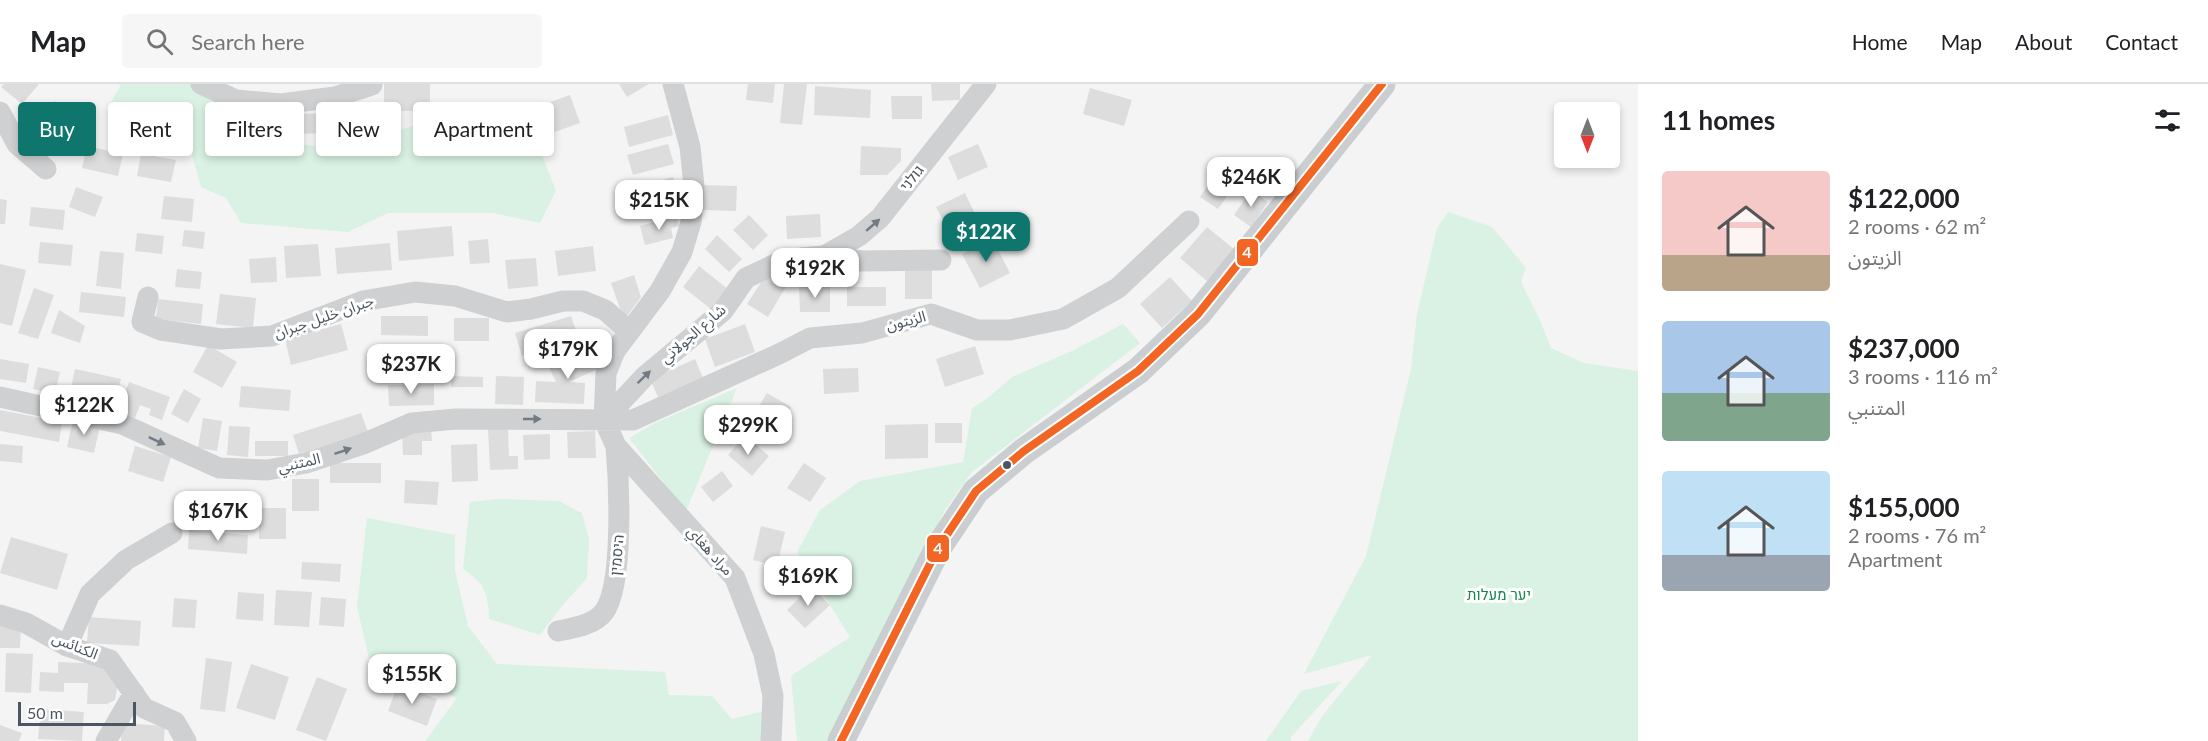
<!DOCTYPE html>
<meta charset="utf-8">
<style>
:root{--surface:#fff;--page:#f6f6f6;--text:#202124;--muted:#757577;--line:#e0e0e0;--accent:#0f766e}
body{margin:0;font-family:Lato,"Noto Sans Arabic",Heebo,sans-serif;background:var(--page);color:var(--text);height:100vh;display:flex;flex-direction:column;font-size:22px;white-space:nowrap}
*{box-sizing:border-box;margin:0}
p{font-size:20px;color:var(--muted)}
.icon{flex:none;width:33px;height:33px;fill:none;stroke:currentColor;stroke-width:2;stroke-linecap:round;stroke-linejoin:round}
.map{position:relative;flex:1;overflow:hidden}
.side{display:flex;flex-direction:column;background:var(--surface);width:570px}
.side>*{flex:none}
.top-card{position:absolute;left:18px;top:18px;width:570px;height:54px;display:flex;gap:12px}
.needle{width:39px;rotate:180deg}
.controls{position:absolute;left:1554px;top:18px;display:grid;gap:12px}
.controls a{display:grid;place-items:center;width:66px;height:66px;border-radius:6px;background:var(--surface);box-shadow:0 3px 9px #0003;font-size:30px}
.scale{position:absolute;left:18px;bottom:15px;width:118px;box-sizing:border-box;padding-left:6px;border:3px solid #4a5661;border-top:0;font-size:16px;line-height:21px;white-space:nowrap;color:#4a5661;-webkit-text-stroke:4px #fff;paint-order:stroke}
.price{position:absolute;translate:-50% -51px;padding:0 14px;border-radius:12px;background:#fff;color:#222;font-size:20px;line-height:39px;filter:drop-shadow(0 2px 3px #0008)}
.price::after{content:'';position:absolute;left:50%;top:36px;width:18px;height:14px;margin-left:-9px;background:inherit;clip-path:polygon(0 0,100% 0,50% 100%)}
.price.active{background:var(--accent);color:#fff}
ul{padding:0;list-style:none}
li{display:flex;align-items:center;gap:18px;height:150px;padding:0 24px}
li span{display:grid;place-items:center;flex:none;width:168px;height:120px;border-radius:6px;color:#555}
li>.icon{margin-inline-start:auto}
span .icon{width:72px;height:72px;fill:#fffc;stroke-width:1}
li b{font-size:26px}
h2{display:flex;justify-content:space-between;align-items:center;height:72px;padding:0 24px;font-size:26px}
.pill{padding:0 21px;border-radius:6px;background:var(--surface);box-shadow:0 3px 9px #0003;font-size:21px;line-height:54px}
.pill.active{background:var(--accent);color:#fff}
header{display:flex;align-items:center;gap:36px;box-sizing:border-box;height:84px;padding:0 30px;background:var(--surface);border-bottom:2px solid var(--line)}
header strong{font-size:28px}
nav{display:flex;gap:33px;margin-inline-start:auto;font-size:21px}
.search{width:420px;height:54px;background:var(--page);display:flex;align-items:center;gap:15px;box-sizing:border-box;padding:0 21px;border-radius:6px;color:var(--muted);font-size:22px}
main{display:flex;flex:1;min-height:0}
.map>svg:first-child{display:block}
</style>
<header>
<strong>Map</strong>
<div class="search"><svg class="icon" aria-label="search" viewBox="0 0 24 24"><circle cx="10" cy="10" r="6"/><path d="M15 15l6 6"/></svg>Search here</div>
<nav><a>Home</a><a>Map</a><a>About</a><a>Contact</a></nav>
</header>
<main>
<div class="map">
<svg width="1638" height="657" viewBox="0 0 1638 657">
<rect width="100%" height="100%" fill="#f4f4f4"/>
<!-- green -->
<path fill="#d9f2e3" d="M119 0H221L264 54 331 65 373 55 424 38 470 27H525L556 107 540 139 493 129H388L348 148 241 139 226 114 201 103 191 67 136 54 109 21 120 3Z
M1448 128 1492 143 1526 184 1521 198 1539 234 1551 264 1584 279 1638 287V657H1308L1322 632 1372 571 1304 590 1366 472 1411 285 1417 230 1437 144Z
M1123 240 1140 259 972 388 945 426 832 657H797L791 592 850 553 797 468 820 426 860 397 963 378 972 324 988 314 1012 293 1074 266Z
M737 304 686 427 629 354 657 338Z
M498 415 559 417 582 429 589 455 587 494 561 523 540 551 489 535C488 508 485 500 463 485L470 418Z
M367 434 455 451V487L468 542 497 580 665 588 669 611 712 612 732 635 764 627V657H425L457 614 369 574 357 523Z
M1342 597 1291 653V657H1266L1301 607Z"/>
<!-- building -->
<path fill="#ddddde" d="M4 0H39L22 20 1 3Z
M384 0H430V27H384Z
M619 0H649L627 13Z
M748 0H775L773 19 746 16Z
M784 0H807L802 41 780 39Z
M931 0H960V16L932 17Z
M815 2 871 6 870 34 814 31Z
M1090 4 1132 16 1124 42 1083 30Z
M570 11 580 39 549 50 539 22Z
M891 12H922V35H892Z
M55 17 79 37 63 55 39 35Z
M332 29 333 49 293 50 292 30Z
M668 31 673 51 629 63 624 43Z
M668 60 674 80 633 91 627 71Z
M978 60 988 83 958 96 948 73Z
M87 62 123 70 118 92 82 84Z
M861 62 901 64V77L887 91H860Z
M141 70 176 76 171 98 137 92Z
M1223 79 1241 92 1218 125 1200 113Z
M673 93 679 115 636 126 630 105Z
M704 101 737 102 736 127 703 126Z
M76 103 103 113 95 133 69 123Z
M1251 106 1268 118 1251 143 1234 131Z
M965 109 976 132 948 146 936 123Z
M164 112 194 115 192 138 161 135Z
M0 115 7 116 5 140H0Z
M31 123 65 126 63 146 29 142Z
M820 130 821 153 787 155 786 132Z
M749 131 768 151 753 166 733 146Z
M676 132 679 142 671 144 673 154 645 161 640 142Z
M452 142 454 172 399 177 397 147Z
M1207 143 1235 166 1208 198 1180 174Z
M184 146 205 148 203 165 182 162Z
M137 149 164 152 162 170 135 167Z
M717 151 742 175 729 188 705 165Z
M992 154 1010 189 980 204 962 170Z
M488 155 490 179 470 180 468 157Z
M40 158 73 161 71 182 38 179Z
M390 159 392 186 337 190 335 164Z
M318 160 321 192 286 194 284 162Z
M593 162 596 187 558 192 555 167Z
M100 167 124 169 121 205 96 202Z
M276 173 277 198 251 199 249 175Z
M536 174 538 202 508 205 505 176Z
M0 180 26 186 12 242 0 239Z
M699 182 729 206 712 226 683 203Z
M932 184V215H905V185Z
M177 185 202 188 200 205 175 203Z
M767 189 787 201 768 233 747 220Z
M634 191 641 213 624 236 611 199Z
M1170 193 1192 217 1162 244 1140 220Z
M830 202V228H800L799 203Z
M847 203H886V222H847Z
M34 204 54 211 38 255 18 249Z
M81 208 126 213 124 233 79 228Z
M220 210 256 214 253 244 216 240Z
M158 215 203 220 201 240 156 235Z
M59 226 85 242 80 259 51 249Z
M381 232H428V252L381 251Z
M571 232 579 255 522 272 515 249Z
M454 234H489V257H454Z
M341 240 348 266 291 281 285 255Z
M745 240 755 268 715 283 705 255Z
M208 261 237 278 222 304 193 288Z
M975 262 984 290 945 303 936 275Z
M593 264 602 283 569 298 585 299 584 320 535 318 536 297 556 298 549 283Z
M0 275 29 280 26 299 0 295Z
M695 275 703 294 658 313 650 295Z
M38 283 60 288 55 310 33 305Z
M858 284 859 308 824 310 823 285Z
M75 285 121 295 115 318 70 309Z
M451 292 483 293V303H451Z
M496 292 524 293 523 321 495 320Z
M129 298 170 313 162 336 149 331 151 325 140 321 135 334 118 328Z
M434 300V321L389 322 388 301Z
M241 302 291 306 289 327 239 323Z
M184 305 201 315 188 339 171 330Z
M767 309 791 323 777 346 753 332Z
M0 326 62 338 59 358 0 347Z
M361 329 368 348 299 370 293 351Z
M203 334 222 337 217 367 198 364Z
M73 336 100 342 94 369 67 363Z
M935 339H962V359H935Z
M928 340V374L885 375V341Z
M229 342 250 343 248 373 227 371Z
M508 344 509 372H518V385L490 386 488 345Z
M431 345 432 357H422V371H403L402 346Z
M595 347 596 374H568L567 348Z
M550 350V375L524 376 523 351Z
M745 351 769 372 752 392 728 371Z
M255 357H288V372H255Z
M0 360 23 362 22 379 0 377Z
M477 360 478 397 452 398 451 361Z
M135 362 171 373 163 398 128 387Z
M330 379H381V399H330Z
M804 379 826 394 810 418 787 404Z
M722 387 733 402 713 418 701 403Z
M292 395H319V427H292Z
M405 396 439 398 437 421 404 419Z
M204 414H243V432H204Z
M259 424H286V455H259Z
M761 442 785 448 777 482 753 476Z
M189 446 248 451 247 470 188 465Z
M11 453 68 470 57 506 0 489Z
M302 478 341 480 340 498 301 495Z
M811 502 830 521 805 544 787 526Z
M276 506 312 508 309 543 274 541Z
M238 508 264 510 263 537 236 535Z
M321 513 346 515 344 543 319 541Z
M174 514 197 516 195 544 172 543Z
M89 533 141 537 139 562 87 559Z
M0 539 21 540 20 564H0Z
M6 569 33 570 31 609 5 608Z
M206 574 232 578 225 628 200 625Z
M58 578 108 580 119 594 115 616 107 620H87L88 599H64V608L39 607 40 588 58 589Z
M251 580 289 593 275 636 236 624Z
M317 593 347 605 326 657 296 646Z
M398 600 437 615 427 642 388 627Z
M41 625 84 628 82 657 38 655Z
M122 639 165 642 164 657H121Z
M0 641 22 649 19 657H0Z"/>
<g fill="none" stroke-linecap="round" stroke-linejoin="round">
<!-- minor -->
<path stroke="#ced0d2" stroke-width="21" d="M201 0 236 16 281 20 335 13 372 1
M673 0 690 63 694 102 691 138 682 168 660 207 615 267 606 289 604 336 616 362 735 494 764 570 773 612 771 657
M0 28 17 60 46 85
M824 172 859 152 880 134 986 0
M148 213 142 238 161 246 221 255 272 252 363 217 415 208 455 212 507 228 531 225 563 217H583L605 226 629 247
M0 313 122 340 219 384 267 386 306 379 363 360 412 339 456 335 633 336 779 270 810 254 862 249 931 230 977 246H1010L1063 235 1118 204 1189 137
M604 336 645 292 723 227 746 194 782 177 801 174 824 172 862 177 941 176
M0 531 26 539 67 562 110 576 144 624 175 638 186 657
M558 547C573 544 594 541 604 528 624 501 619 397 616 362
M67 562 90 510 126 476 172 449
M106 657 134 609"/>
<!-- major -->
<path stroke="#caced1" stroke-width="27" d="M841 657 938 464 976 407 1024 367 1138 287 1198 230 1382 0"/>
<!-- bus-1 casing -->
<g stroke="#fff" stroke-width="12">
<path id="bus-1" d="M841 657 938 464 976 407 1024 367 1138 287 1198 230 1382 0"/>
</g>
<!-- bus-1 -->
<use href="#bus-1" stroke="#f26522" stroke-width="8"/>
</g>
<!-- one-way arrows -->
<defs><path id="oneway-solid" d="M-6-.8H1V-3.2L6.5 0L1 3.2V.8H-6Z" transform="scale(1.5)"/></defs>
<g fill="#727b83">
<use href="#oneway-solid" transform="translate(873 141) rotate(-41)"/>
<use href="#oneway-solid" transform="translate(644 293) rotate(-44)"/>
<use href="#oneway-solid" transform="translate(532 335)"/>
<use href="#oneway-solid" transform="translate(157 357) rotate(25)"/>
<use href="#oneway-solid" transform="translate(343 367) rotate(-19)"/>
</g>
<!-- markers -->
<circle fill="#4a5661" stroke="#fff" stroke-width="2" cx="1007" cy="381" r="5"/>
<g text-anchor="middle" stroke-width="6" stroke-linejoin="round" paint-order="stroke">
<!-- street labels -->
<g font-size="15" fill="#4a5661" stroke="#fff">
<text transform="translate(912 94) rotate(-52)" y="5">גולני</text>
<text transform="translate(324 233) rotate(-19)" y="5">جبران خليل جبران</text>
<text transform="translate(906 237) rotate(-14)" y="5">الزيتون</text>
<text transform="translate(693 250) rotate(-41)" y="5">شارع الجولاني</text>
<text transform="translate(299 379) rotate(-13)" y="5">المتنبي</text>
<text transform="translate(710 467) rotate(48)" y="5">مراد هغاي</text>
<text transform="translate(617 471) rotate(-85)" y="5">היסמין</text>
<text transform="translate(75 562) rotate(22)" y="5">الكنائس</text>
</g>
<!-- park labels -->
<g font-size="15" fill="#17864f" stroke="#fff">
<text x="1499" y="516">יער מעלות</text>
</g>
</g>
<g stroke="#fff" stroke-width="2">
<rect x="1236" y="154" width="23" height="29" rx="6" fill="#f26522"/>
<rect x="926" y="450" width="24" height="29" rx="6" fill="#f26522"/>
</g>
<g font-size="16" text-anchor="middle" font-weight="bold" fill="#fff">
<text x="1247" y="174">4</text>
<text x="938" y="470">4</text>
</g>
</svg>
<div class="controls">
<a><svg class="needle" viewBox="-14 -14 28 28"><path d="M0-13l5 13h-10z" fill="#e53935"/><path d="M0 13l5-13h-10z" fill="#757577"/></svg></a>
</div>
<div class="scale">50 m</div>
<b class="price" style="left:1251px;top:124px">$246K</b>
<b class="price" style="left:659px;top:147px">$215K</b>
<b class="price active" style="left:986px;top:179px">$122K</b>
<b class="price" style="left:815px;top:215px">$192K</b>
<b class="price" style="left:568px;top:296px">$179K</b>
<b class="price" style="left:411px;top:311px">$237K</b>
<b class="price" style="left:84px;top:352px">$122K</b>
<b class="price" style="left:748px;top:372px">$299K</b>
<b class="price" style="left:218px;top:458px">$167K</b>
<b class="price" style="left:808px;top:523px">$169K</b>
<b class="price" style="left:412px;top:621px">$155K</b>
<div class="top-card">
<a class="pill active">Buy</a>
<a class="pill">Rent</a>
<a class="pill">Filters</a>
<a class="pill">New</a>
<a class="pill">Apartment</a>
</div>
</div>
<section class="side">
<h2>11 homes<svg class="icon" aria-label="filters" viewBox="0 0 24 24"><path d="M4 7h16M4 17h16"/><circle cx="9" cy="7" r="2"/><circle cx="15" cy="17" r="2"/></svg></h2>
<ul>
<li><span style="background:linear-gradient(#f6c9c9 70%,#b9a48a 0)"><svg class="icon" aria-label="home" viewBox="0 0 24 24"><path d="M3 11l9-7 9 7M6 9v11h12V9"/></svg></span><div><b>$122,000</b><p>2 rooms · 62 m²</p><p>الزيتون</p></div></li>
<li><span style="background:linear-gradient(#a9c7e8 60%,#7fa58c 0)"><svg class="icon" aria-label="home" viewBox="0 0 24 24"><path d="M3 11l9-7 9 7M6 9v11h12V9"/></svg></span><div><b>$237,000</b><p>3 rooms · 116 m²</p><p>المتنبي</p></div></li>
<li><span style="background:linear-gradient(#bfe0f5 70%,#9aa5b1 0)"><svg class="icon" aria-label="home" viewBox="0 0 24 24"><path d="M3 11l9-7 9 7M6 9v11h12V9"/></svg></span><div><b>$155,000</b><p>2 rooms · 76 m²</p><p>Apartment</p></div></li>
</ul>
</section>
</main>
